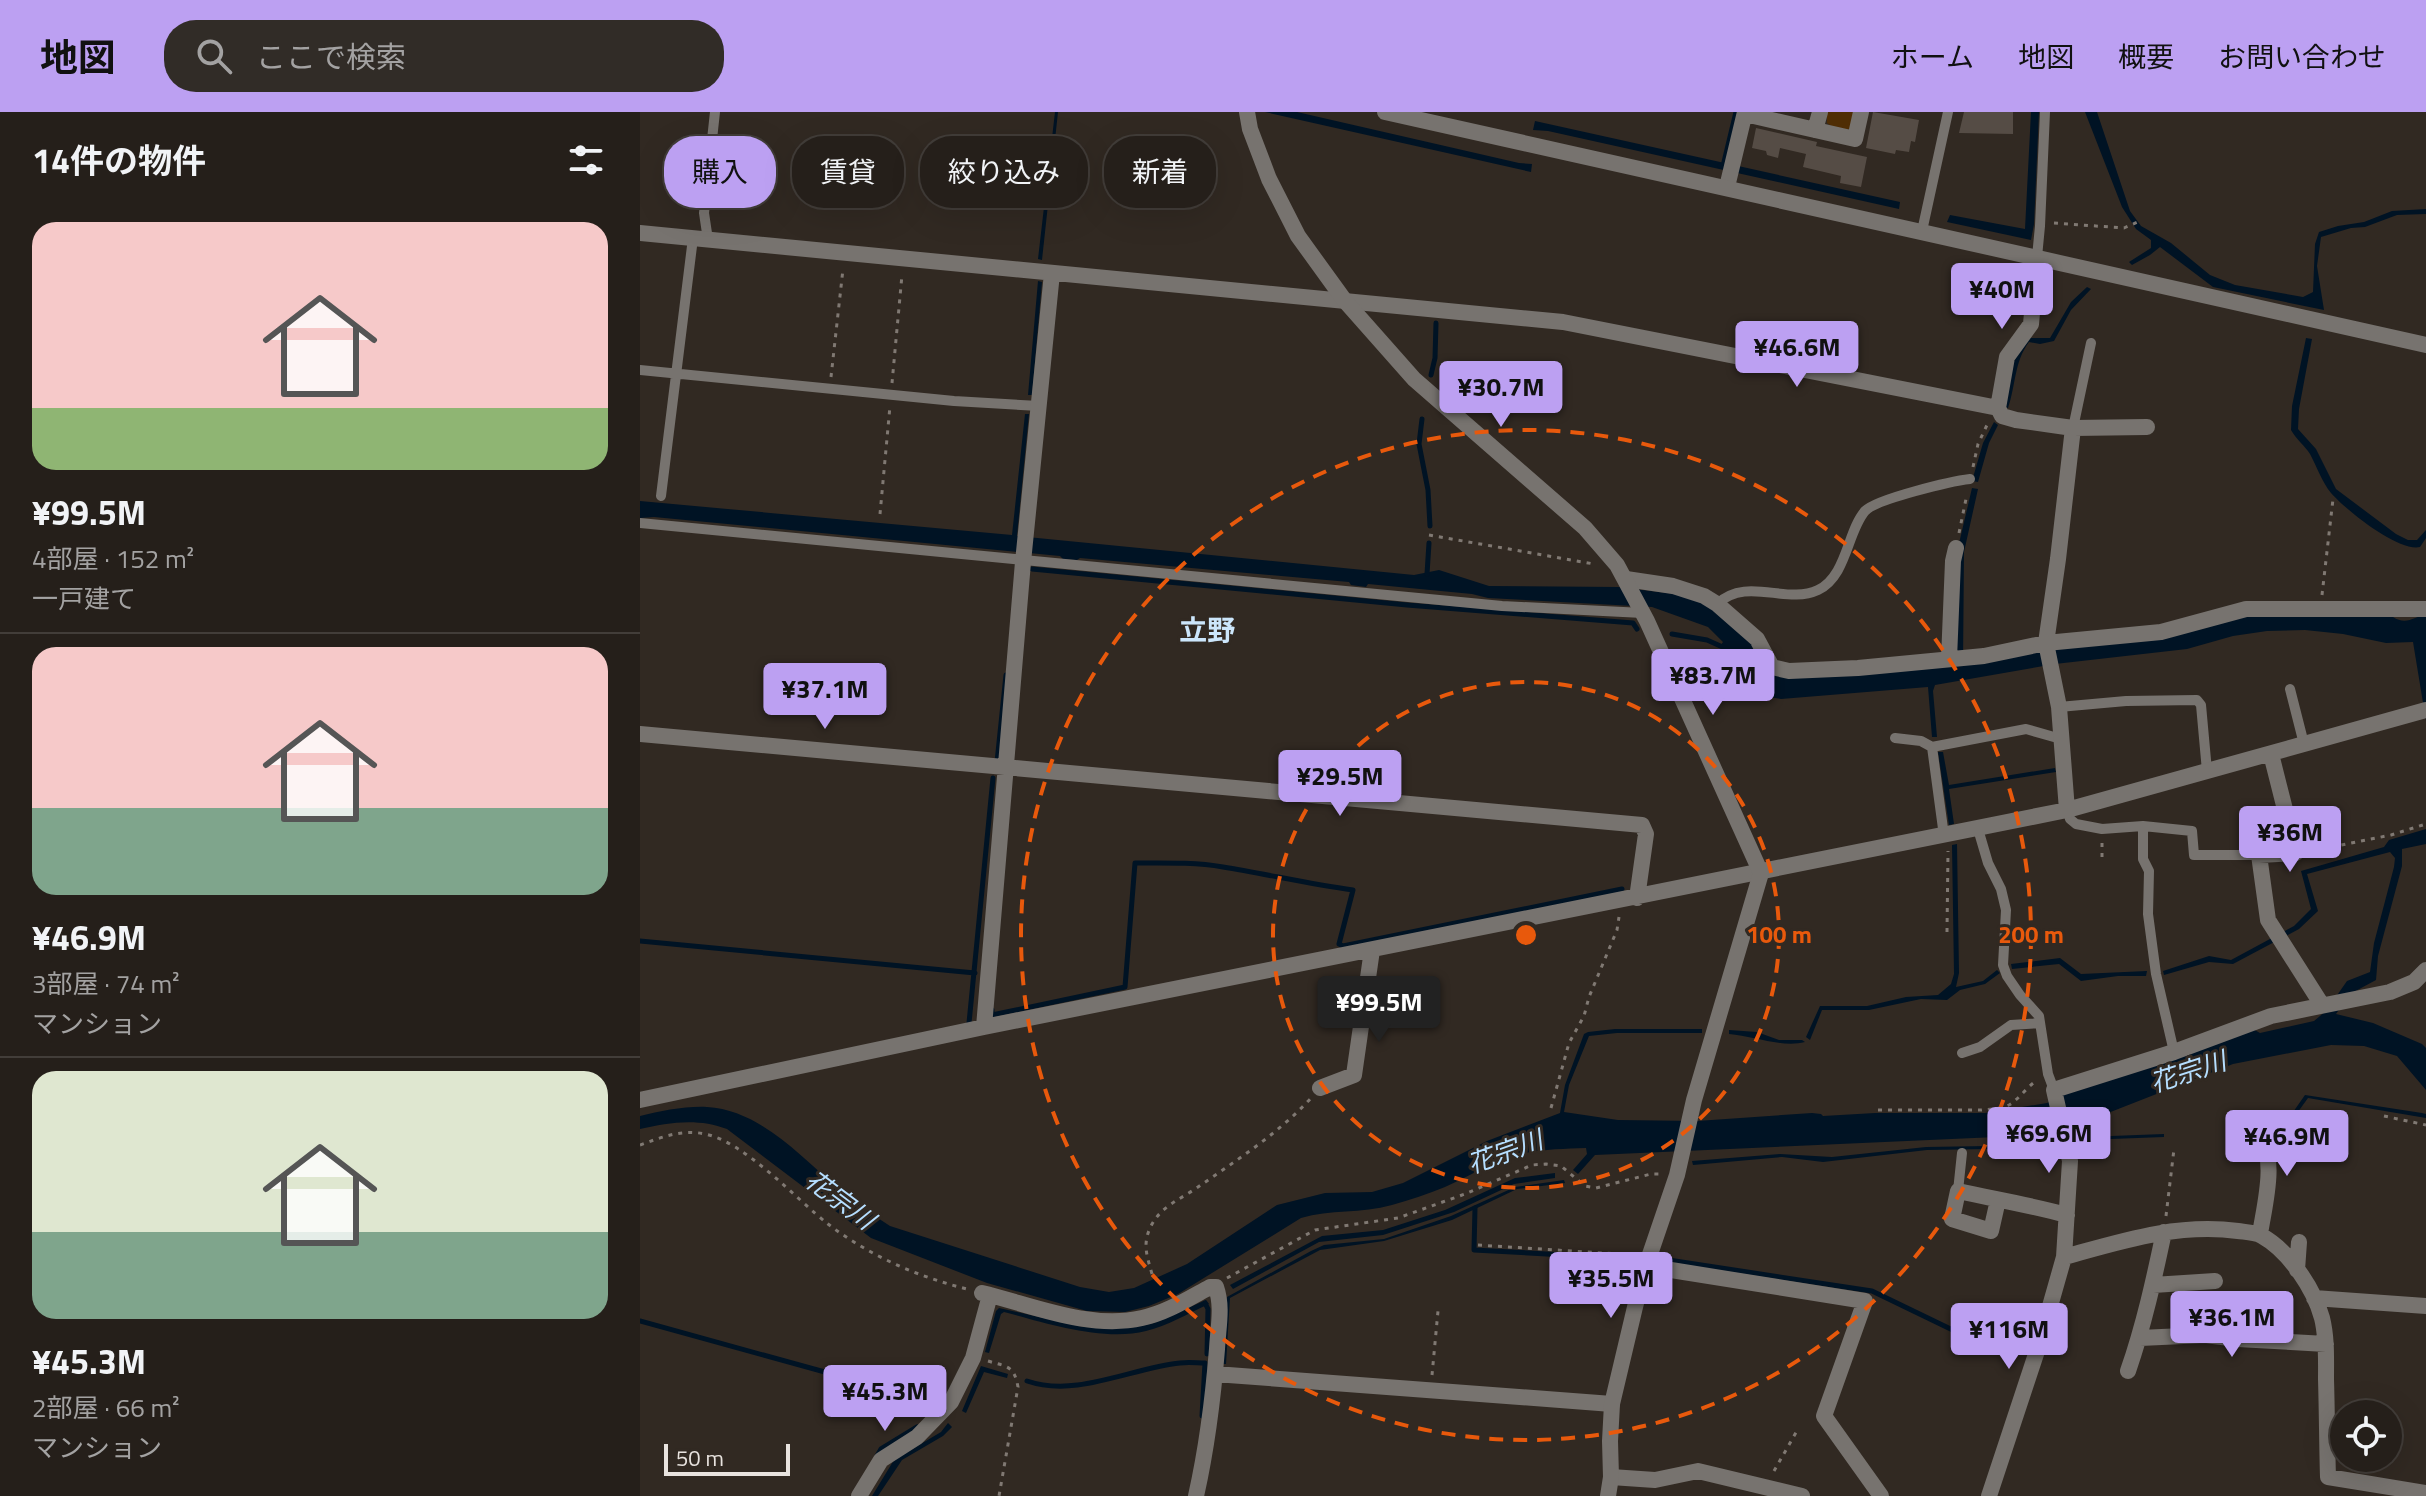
<!DOCTYPE html>
<html lang="ja">
<meta charset="utf-8">
<style>
:root{--surface:#251f1a;--page:#312c27;--text:#f1f3f6;--muted:#a3a2a2;--line:#423d39;--accent:#bca0f2}
body{margin:0;font-family:"Titillium Web","Noto Sans JP",sans-serif;background:var(--page);color:var(--text);height:100vh;display:flex;flex-direction:column;font-size:30px;white-space:nowrap}
*{box-sizing:border-box;margin:0}
p{font-size:26px;color:var(--muted)}
.icon{flex:none;width:44px;height:44px;fill:none;stroke:currentColor;stroke-width:2;stroke-linecap:round;stroke-linejoin:round}
.map{position:relative;flex:1;overflow:hidden}
.details{display:flex;flex-direction:column;background:var(--surface);width:640px}
.details>*{flex:none}
.top-card{position:absolute;left:24px;top:24px;width:760px;height:72px;display:flex;gap:16px}
.buttons{position:absolute;left:1690px;top:1288px;display:grid;gap:16px}
.buttons a{display:grid;place-items:center;width:72px;height:72px;border-radius:50%;background:var(--surface);box-shadow:0 8px 32px #0002,0 0 0 2px var(--line);font-size:40px}
.scale{position:absolute;left:24px;bottom:20px;width:126px;box-sizing:border-box;padding-left:8px;border:4px solid #e8e3df;border-top:0;font-size:22px;line-height:28px;white-space:nowrap;color:#e8e3df;-webkit-text-stroke:6px #312922;paint-order:stroke}
.price{position:absolute;translate:-50% -68px;padding:0 18px;border-radius:8px;background:var(--accent);color:#111;font-size:26px;line-height:52px;filter:drop-shadow(0 2px 4px #0008)}
.price::after{content:'';position:absolute;left:50%;top:48px;width:24px;height:18px;margin-left:-12px;background:inherit;clip-path:polygon(0 0,100% 0,50% 100%)}
.price.active{background:#222;color:#fff}
ul{padding:0;list-style:none}
li{display:grid;align-content:center;gap:16px;height:424px;padding:0 32px}
li+li{border-top:2px solid var(--line)}
li span{display:grid;place-items:center;height:248px;border-radius:24px;color:#555}
li>.icon{margin-inline-start:auto}
span .icon{width:144px;height:144px;fill:#fffc;stroke-width:1}
li b{font-size:34px}
h2{display:flex;justify-content:space-between;align-items:center;height:96px;padding:0 32px;font-size:34px}
.chip{padding:0 28px;border-radius:32px;background:var(--surface);box-shadow:0 8px 32px #0002,0 0 0 2px var(--line);font-size:28px;line-height:72px}
.chip.active{background:var(--accent);color:#111}
header{display:flex;align-items:center;gap:48px;box-sizing:border-box;height:112px;padding:0 40px;background:var(--accent);color:#111}
header strong{font-size:38px}
nav{display:flex;gap:44px;margin-inline-start:auto;font-size:28px}
.search{width:560px;height:72px;background:var(--page);display:flex;align-items:center;gap:20px;box-sizing:border-box;padding:0 28px;border-radius:32px;color:var(--muted);font-size:30px}
main{display:flex;flex:1;min-height:0}
.map>svg:first-child{display:block}
</style>
<header>
<strong>地図</strong>
<div class="search"><svg class="icon" aria-label="search" viewBox="0 0 24 24"><circle cx="10" cy="10" r="6"/><path d="M15 15l6 6"/></svg>ここで検索</div>
<nav><a>ホーム</a><a>地図</a><a>概要</a><a>お問い合わせ</a></nav>
</header>
<main>
<section class="details">
<h2>14件の物件<svg class="icon" aria-label="filters" viewBox="0 0 24 24"><path d="M4 7h16M4 17h16"/><circle cx="9" cy="7" r="2"/><circle cx="15" cy="17" r="2"/></svg></h2>
<ul>
<li><span style="background:linear-gradient(#f6c9c9 75%,#8fb573 0)"><svg class="icon" aria-label="home" viewBox="0 0 24 24"><path d="M3 11l9-7 9 7M6 9v11h12V9"/></svg></span><div><b>¥99.5M</b><p>4部屋 · 152 m²</p><p>一戸建て</p></div></li>
<li><span style="background:linear-gradient(#f6c9c9 65%,#7fa58c 0)"><svg class="icon" aria-label="home" viewBox="0 0 24 24"><path d="M3 11l9-7 9 7M6 9v11h12V9"/></svg></span><div><b>¥46.9M</b><p>3部屋 · 74 m²</p><p>マンション</p></div></li>
<li><span style="background:linear-gradient(#dfe7d0 65%,#7fa58c 0)"><svg class="icon" aria-label="home" viewBox="0 0 24 24"><path d="M3 11l9-7 9 7M6 9v11h12V9"/></svg></span><div><b>¥45.3M</b><p>2部屋 · 66 m²</p><p>マンション</p></div></li>
</ul>
</section>
<div class="map">
<svg width="1786" height="1384" viewBox="0 0 1786 1384">
<rect width="100%" height="100%" fill="#312922"/>
<!-- green -->
<path fill="#4f2d04" d="M1187 0H1216L1213 16C1206 19 1193 16 1187 11Z"/>
<!-- water -->
<path fill="#001324" d="M415 0H418L402 148 398 147Z
M625 0H657L879 51 892 52 891 60Z
M1391 0H1399L1394 112 1391 128 1307 110 1310 103 1385 117Z
M1445 0H1457L1490 99 1501 114 1531 131 1570 163 1595 173 1663 185 1673 180 1675 132 1679 120 1698 114 1724 110 1752 99 1786 97V102L1757 103 1725 115 1711 116 1681 125 1677 154 1684 198 1573 175 1520 135 1510 143 1492 153 1489 150 1511 136V128L1496 117 1482 95Z
M895 9 1260 90 1259 97 908 19 893 18Z
M398 169 402 170 392 283H388Z
M1447 175 1451 177 1431 198 1414 229 1400 232 1389 230C1374 250 1376 273 1368 296L1364 295 1374 249 1387 226H1410L1431 190Z
M1666 226 1672 227 1659 297 1658 317 1676 337 1696 377 1756 422 1768 428H1777L1786 418V426L1780 435C1758 440 1706 398 1691 381 1682 370 1677 355 1670 342 1665 334 1656 327 1651 318L1652 294Z
M385 302H389L377 424 774 463 799 458 849 474 978 475 1043 483 1064 490 1111 528 1128 558 1316 552 1317 440 1332 376 1338 377 1324 440 1323 552 1607 503 1752 501 1753 505C1765 513 1775 506 1786 501V609L1773 530 1746 531 1703 522 1665 518 1627 519 1593 524 1547 537 1415 552 1295 573 1293 579 1297 625H1292L1288 575 1141 587 1122 584 1093 544 1081 533 1083 530 1068 515 1012 495 848 486 832 482 728 472 726 475 711 473 709 470 440 446 437 448 423 447 420 444 14 405 0 406V389L372 423Z
M1354 310 1358 313 1349 331 1338 370 1332 369 1343 331Z
M1298 640H1303L1309 673 1415 656 1416 660 1309 677 1314 712 1309 713Z
M1786 717V732L1762 737V754L1738 844 1736 868 1710 882 1696 902 1733 911 1782 932 1786 936V978L1757 944 1724 934 1691 933 1593 952 1417 1021 1379 1024 955 1043 938 1062 933 1058 947 1042 946 1036C922 1037 897 1037 873 1044 849 1051 828 1065 805 1075 788 1082 770 1088 752 1093 721 1102 690 1097 661 1106L538 1182 509 1194 485 1200 447 1199 347 1171 231 1126 87 1017C59 1006 29 1010 0 1017V1004C21 999 45 994 67 995 119 998 158 1042 196 1074 213 1088 231 1102 250 1114L440 1175 469 1180 494 1176 547 1152 637 1093 685 1081 732 1080 763 1071 847 1029 920 1001 925 973 944 922 948 920 975 917H1062V921H977L949 924 929 973 924 1000 978 1008 1057 1009 1172 1001 1181 1002 1183 1004 1235 1001H1345L1407 991 1425 982 1613 917 1620 921 1674 909 1686 899 1707 869 1730 860 1734 831 1754 755 1755 746 1750 740 1667 762 1678 799 1659 817 1593 852 1569 850 1524 863 1523 859 1569 844 1591 848 1654 814 1671 797 1661 759 1744 735 1749 728Z
M1317 732 1319 861 1316 875 1343 869 1357 858 1360 861 1345 872 1320 878 1307 888 1281 887 1229 898H1182L1170 928 1166 925 1180 894H1227L1266 885 1298 883 1311 872 1314 862 1312 733Z
M1420 846 1441 862 1507 859 1506 864H1478L1441 869 1419 852 1372 857 1371 852Z
M1089 918 1117 920 1139 928H1162L1165 930C1142 936 1114 924 1089 922Z
M1665 983 1782 1001 1786 1002V1006L1668 986 1647 1015 1633 1026 1632 1023 1642 1016Z
M1524 1022V1025L1471 1027 1439 1035 1438 1032 1471 1024Z
M1417 1033V1036L1287 1038 1183 1050 1142 1045 1053 1053 1052 1049 1140 1042 1192 1045 1286 1035Z
M915 1061V1066L874 1072 814 1100 743 1123 679 1130 593 1177 590 1173 682 1124 743 1118 805 1098 875 1066Z
M924 1068 925 1071 877 1077 812 1108 744 1129 680 1138 590 1186 586 1252H583L587 1185 671 1139 684 1133 744 1127 811 1104 875 1075Z
M566 1188 569 1192C549 1201 527 1214 506 1219 464 1230 405 1211 364 1200L361 1202 349 1241 345 1240 356 1199 359 1196 443 1215 490 1216 514 1211Z
M341 1254 368 1262 367 1266 344 1260 326 1301 322 1299Z
M308 1311 312 1315 303 1324 262 1348 238 1384H232L254 1348 301 1320Z"/>
<g fill="none" stroke-linecap="round" stroke-linejoin="round">
<!-- stream -->
<path stroke="#001324" stroke-width="5" d="M1080 54H1083L1096 0
M791 263 795 246 796 211
M782 307 779 332 788 378 790 414
M392 457 767 493 993 511 997 517
M787 462 789 431
M1032 522 1067 528 1087 537
M355 650H357L366 563
M0 829 335 861
M352 898V903L485 875 495 751C524 751 554 750 583 755 626 762 669 772 713 778L699 832 703 834 982 777
M329 911 353 666
M835 1096 834 1138 997 1147
M1022 1147 1232 1179 1352 1237
M565 1191 568 1197 567 1242
M0 1209 297 1291
M387 1269C437 1286 491 1256 540 1251 549 1250 557 1251 565 1251L562 1304
M237 1344 241 1337 277 1315"/>
</g>
<!-- building -->
<path fill="#554c45" d="M1233 0 1279 8 1275 30 1271 29 1269 40 1256 38 1255 42 1226 36Z
M1324 0H1373V22L1319 21Z
M1116 16 1177 30 1176 34 1227 45 1221 75 1200 71 1201 64 1163 55 1166 42 1140 36 1138 46 1127 43 1126 39 1112 36Z"/>
<g fill="none" stroke-linecap="round" stroke-linejoin="round">
<!-- path -->
<path stroke="#807973" stroke-width="3" stroke-dasharray="4 6" stroke-linecap="butt" d="M1414 111 1484 116 1500 109
M191 265 203 157
M252 271 262 163
M1333 355 1338 332 1347 313
M240 402 250 294
M1319 421 1327 382
M789 423 954 452
M1682 483 1693 387
M1462 731V751
M1672 739 1751 723 1786 712
M1307 820 1308 739
M911 996 929 931 944 904 949 885 977 818 979 805
M1238 998H1341C1350 997 1361 997 1369 993 1379 987 1386 976 1396 969
M1744 1004 1786 1013
M0 1033C22 1025 42 1017 65 1022 105 1030 156 1087 188 1112 228 1143 278 1165 327 1177
M1526 1104 1534 1037
M838 1133 994 1143
M512 1162C507 1144 502 1132 511 1114 521 1094 541 1087 558 1075 597 1048 639 1021 671 986
M587 1166 675 1118 758 1106 825 1082 892 1053 906 1052 921 1054 945 1074 956 1076 1011 1062H1019
M348 1249C367 1255 374 1253 378 1275L359 1384
M792 1263 798 1199
M1134 1359 1158 1317"/>
<!-- service -->
<path stroke="#77736f" stroke-width="10" d="M1282 119 1308 0
M68 128 64 101 75 0
M1397 145 1400 114 1405 0
M0 258 314 289 399 294
M1433 316 1451 231
M21 384 53 126
M0 411 862 494 1003 501
M1077 492C1107 464 1146 493 1178 478 1207 464 1207 420 1225 399 1236 387 1312 369 1330 367
M1650 577 1664 632
M1419 595 1486 589 1557 588 1561 593 1567 659
M1255 626 1281 629 1292 635
M1427 698 1430 707 1436 712 1462 717 1503 714 1552 719 1554 743H1619
M1503 714V747L1509 759 1508 802 1516 862 1534 940
M1338 717 1348 751 1361 777 1366 798 1363 853 1367 864 1380 883 1399 904 1408 962 1414 978
M1304 724 1292 635 1386 617 1421 627
M1322 941 1340 935 1371 913 1400 911
M1318 1079 1322 1041"/>
<!-- minor -->
<path stroke="#77736f" stroke-width="16" d="M1105 2 1215 27 1221 0
M1175 18 1180 0
M1087 75 1105 0
M0 121 923 210 1358 296 1362 304 1376 308 1433 316 1418 447 1406 531 1419 595 1427 698
M1358 296 1367 245 1391 212 1397 145
M1433 316 1507 315
M986 467 1033 474 1064 484 1077 492 1117 527 1132 555 1149 559 1218 556 1344 544 1406 531 1521 520 1606 497H1786
M1309 547 1313 449 1316 436
M0 622 1002 713 1006 722 997 786
M1631 642 1656 741 1619 743 1628 808 1682 893
M344 915 383 450 412 161
M680 976 714 963 732 838
M0 988 344 915 1427 698 1786 598
M1619 1019C1637 1048 1625 1090 1620 1122
M1358 1088 1351 1119 1312 1107 1318 1079C1354 1087 1390 1093 1427 1103
M1424 1145C1482 1129 1537 1111 1598 1119 1605 1120 1615 1120 1622 1124 1649 1139 1674 1177 1682 1206 1687 1226 1686 1247 1686 1267 1687 1300 1687 1333 1688 1365L1786 1381
M1006 1154 1225 1189 1184 1304 1241 1384
M1657 1158 1659 1130
M1513 1173 1575 1169
M342 1181C392 1193 449 1218 502 1206 526 1201 548 1187 570 1175H576C583 1195 578 1216 577 1237 573 1287 567 1335 556 1384
M1674 1186 1786 1194
M1367 1211 1400 1230
M1500 1226 1565 1223 1598 1227 1686 1232
M1488 1259C1504 1213 1514 1167 1524 1120
M575 1262 972 1292
M971 1365 1015 1368 1058 1359 1162 1384
M219 1384 241 1348 277 1325 311 1290 333 1246 350 1183
M1349 1384 1399 1233 1424 1145 1430 1049 1414 978 1534 940 1631 904 1750 880 1774 870 1786 858"/>
<!-- tertiary -->
<path stroke="#77736f" stroke-width="16" d="M607 0 610 17 629 67 658 124 705 189 774 267 945 416 977 453 1007 509 1121 761 1054 988 1037 1063 1006 1154 995 1195 972 1292 970 1329 971 1365 968 1384
M745 0 1786 233"/>
</g>
<!-- distance rings -->
<g fill="none" stroke="#e8590c" stroke-width="4" stroke-dasharray="14 10">
<circle cx="886" cy="823" r="253"/>
<circle cx="886" cy="823" r="505"/>
</g>
<g text-anchor="middle" stroke-width="6" stroke-linejoin="round" paint-order="stroke">
<!-- water labels -->
<g font-size="26" font-style="italic" fill="#b5deff" stroke="#312922">
<text transform="translate(1548 960) rotate(-18)" y="9">花宗川</text>
<text transform="translate(865 1040) rotate(-20)" y="9">花宗川</text>
<text transform="translate(200 1088) rotate(37)" y="9">花宗川</text>
</g>
<!-- quarter labels -->
<g font-size="28" font-weight="bold" fill="#cce6fb" stroke="#312922">
<text x="567" y="528">立野</text>
</g>
</g>
<circle cx="886" cy="823" r="12" fill="#e8590c" stroke="#312922" stroke-width="4"/>
<g font-size="24" text-anchor="middle" font-weight="bold" fill="#e8590c" stroke="#312922" stroke-width="6" stroke-linejoin="round" paint-order="stroke">
<text x="1139" y="831">100 m</text>
<text x="1391" y="831">200 m</text>
</g>
</svg>
<div class="buttons">
<a><svg class="icon" aria-label="locate" viewBox="0 0 24 24"><circle cx="12" cy="12" r="6"/><path d="M12 2v4M12 18v4M2 12h4M18 12h4"/></svg></a>
</div>
<div class="scale">50 m</div>
<b class="price" style="left:1362px;top:219px">¥40M</b>
<b class="price" style="left:1157px;top:277px">¥46.6M</b>
<b class="price" style="left:861px;top:317px">¥30.7M</b>
<b class="price" style="left:1073px;top:605px">¥83.7M</b>
<b class="price" style="left:185px;top:619px">¥37.1M</b>
<b class="price" style="left:700px;top:706px">¥29.5M</b>
<b class="price" style="left:1650px;top:762px">¥36M</b>
<b class="price active" style="left:739px;top:932px">¥99.5M</b>
<b class="price" style="left:1409px;top:1063px">¥69.6M</b>
<b class="price" style="left:1647px;top:1066px">¥46.9M</b>
<b class="price" style="left:971px;top:1208px">¥35.5M</b>
<b class="price" style="left:1592px;top:1247px">¥36.1M</b>
<b class="price" style="left:1369px;top:1259px">¥116M</b>
<b class="price" style="left:245px;top:1321px">¥45.3M</b>
<div class="top-card">
<a class="chip active">購入</a>
<a class="chip">賃貸</a>
<a class="chip">絞り込み</a>
<a class="chip">新着</a>
</div>
</div>
</main>
